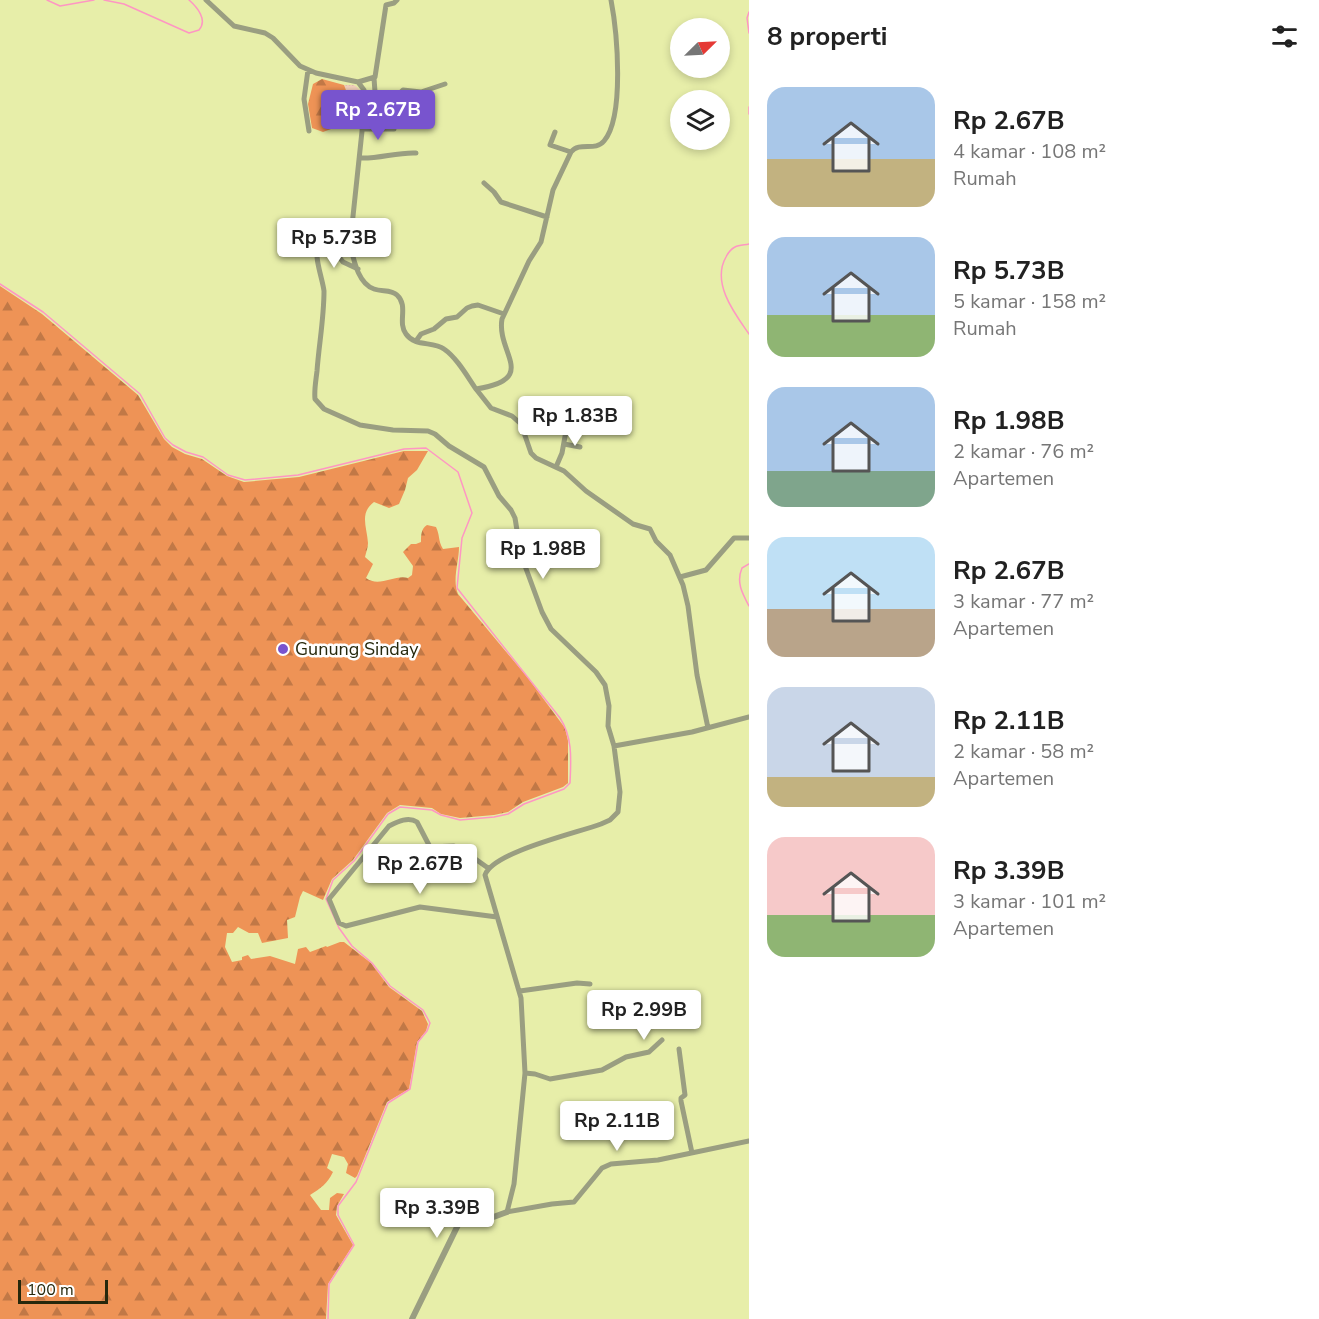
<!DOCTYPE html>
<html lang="id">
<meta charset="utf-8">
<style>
:root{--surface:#fff;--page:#f2f2f2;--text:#222;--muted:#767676;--accent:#7854ce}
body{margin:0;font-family:"Nunito Sans",sans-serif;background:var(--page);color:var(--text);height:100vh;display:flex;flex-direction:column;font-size:22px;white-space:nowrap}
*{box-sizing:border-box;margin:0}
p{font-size:20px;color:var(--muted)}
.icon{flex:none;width:33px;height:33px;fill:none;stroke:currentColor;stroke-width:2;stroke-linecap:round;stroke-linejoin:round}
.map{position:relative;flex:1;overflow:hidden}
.sheet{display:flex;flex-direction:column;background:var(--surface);width:570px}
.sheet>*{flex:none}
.needle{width:39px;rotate:66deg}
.controls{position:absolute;left:670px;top:18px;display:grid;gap:12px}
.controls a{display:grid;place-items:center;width:60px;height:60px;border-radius:50%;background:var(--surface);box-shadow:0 3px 9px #0003;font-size:30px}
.scale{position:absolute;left:18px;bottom:15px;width:90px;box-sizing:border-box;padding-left:6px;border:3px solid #26280c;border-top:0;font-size:16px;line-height:21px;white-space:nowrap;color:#26280c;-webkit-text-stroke:4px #fff;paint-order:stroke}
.price{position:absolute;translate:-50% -51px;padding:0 14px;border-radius:6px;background:#fff;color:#222;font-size:20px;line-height:39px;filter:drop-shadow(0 2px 3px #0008)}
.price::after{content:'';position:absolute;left:50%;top:36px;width:18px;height:14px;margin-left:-9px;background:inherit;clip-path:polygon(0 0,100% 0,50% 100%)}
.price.selected{background:var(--accent);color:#fff}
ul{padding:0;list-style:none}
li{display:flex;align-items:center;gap:18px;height:150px;padding:0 18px}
li span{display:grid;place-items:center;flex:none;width:168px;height:120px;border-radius:18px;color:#555}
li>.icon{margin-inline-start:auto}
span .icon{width:72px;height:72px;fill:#fffc;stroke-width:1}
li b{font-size:26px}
h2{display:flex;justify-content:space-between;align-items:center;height:72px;padding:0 18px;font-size:26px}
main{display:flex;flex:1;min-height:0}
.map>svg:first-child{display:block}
</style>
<main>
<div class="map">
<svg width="749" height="1319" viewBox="0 0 749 1319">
<defs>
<pattern id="grass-tufts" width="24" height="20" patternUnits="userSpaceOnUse" patternTransform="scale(1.5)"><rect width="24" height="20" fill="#f3d1bd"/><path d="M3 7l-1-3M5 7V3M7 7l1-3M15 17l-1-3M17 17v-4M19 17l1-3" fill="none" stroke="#d0b3a1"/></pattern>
<pattern id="forest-firs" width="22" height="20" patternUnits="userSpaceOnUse" patternTransform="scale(1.5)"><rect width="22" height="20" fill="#ee9356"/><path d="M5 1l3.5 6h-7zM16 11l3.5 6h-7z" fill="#c17846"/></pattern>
</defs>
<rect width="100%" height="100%" fill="#e7eea9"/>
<!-- grass -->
<path fill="url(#grass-tufts)" d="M344 85H354C364 91 363 98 362 109L357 112 351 103Z"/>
<!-- forest -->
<path fill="url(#forest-firs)" d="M322 79 344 85 351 103 357 112 347 123 323 132 312 128 308 104 313 84Z
M0 286 42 314 138 395 164 439 172 447 185 454 202 459 227 476 244 482 299 477 404 451H428L417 470 408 478 405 490 399 504 389 508 374 502C359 513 367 527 368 543 368 548 366 552 365 557L373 564 366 578C379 588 395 574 408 578L412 575 413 566 403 552 411 544H416L421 542C421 535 421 529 427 525L436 527C440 535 438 541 443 549L459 547C459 562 452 580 458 594L528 678 565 728 568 741V783L563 787 523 802 508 812 494 815 460 818 441 814 432 808 400 805 387 813 353 860 332 879 323 900 303 891 300 897 295 917 287 920 288 938 262 943 258 933H249L238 927 233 933H227L225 947 232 962 242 960V957L248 955 251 959 270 956 295 964 298 949 306 947 310 952 326 946 327 947 340 942H344L371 963 389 987 422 1011 428 1024 426 1031 417 1042 409 1089 387 1102 357 1176 355 1178 346 1173 348 1164 344 1157 332 1154 327 1168 333 1172C327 1184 321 1188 310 1195L321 1210H329L330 1198 337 1193 344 1194 337 1206 336 1215 353 1245 328 1284 326 1319H0Z"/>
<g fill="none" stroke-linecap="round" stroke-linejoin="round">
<!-- stream -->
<path stroke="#fe96c3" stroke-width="1.5" d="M47 0 60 6 94 0
M104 0 124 4 189 33 199 30C208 20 197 7 189 0
M749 12 747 18 749 33
M749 107V114
M749 244C745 245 739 245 735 247 731 249 728 253 726 257 711 283 735 314 749 334
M0 284 43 312 140 394 165 438 173 445 186 452 203 457 228 475 245 480 298 475 404 449 426 448 458 472 472 513 462 538 457 588 560 718C573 738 571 760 570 783L564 789 524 804 508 814 494 817 460 820 441 815 432 810 400 807 388 814 354 861 333 880 326 899 339 928 352 946 372 963 390 986 423 1010 430 1023 427 1031 418 1042 410 1089 388 1103 356 1182 338 1206V1215L354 1245 329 1284 328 1319
M749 564 742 568C736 582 742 593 749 606"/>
<!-- minor -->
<path stroke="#9a9e81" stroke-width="5" d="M206 0 234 26 265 33 273 38 300 66 316 73 358 82 364 90 365 103 351 235C342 243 324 240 318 251 314 256 323 281 324 291 324 318 319 344 317 371 316 380 314 390 315 399L324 409 360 425 393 430 428 431 435 434 449 446 484 467 499 496 511 510 515 518 521 555 542 612 551 629 596 672 605 685 609 706 608 726 614 746 620 792 618 812 610 820 601 824C577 833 493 852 485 875L521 998 525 1073 514 1184 507 1212 552 1204 574 1202 602 1168 611 1164 658 1160 749 1141
M611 0C617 31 625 116 604 141 595 152 580 141 571 152L553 190 541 242 529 261 502 319C496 353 540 379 476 389L491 408 512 416 521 424 531 453 536 458 564 471 586 491 633 524 650 529 656 541 670 555 683 585 688 606 697 675 708 728
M308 70 304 99 309 131
M358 82 375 77 386 5 394 3 397 0
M366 97 371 96 375 92 374 78
M365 103 387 106 395 103 398 95 403 90 421 92 445 84
M362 129H394
M555 132 550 145 571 152
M360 158C379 159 397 152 416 153
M484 183 494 192 501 202 547 217
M348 237C353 254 356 283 374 289 382 292 391 289 397 295 409 306 397 322 406 334 415 347 433 341 444 349 457 358 467 376 476 389
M329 244 343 262 358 269
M416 341 421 334 434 329 446 319 457 317 467 308 472 306 478 305 504 314
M564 444 580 447
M556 467 562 453 568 420
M680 577 706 570 734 538H749
M614 746 692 732 749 717
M488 868 460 848 454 846 430 847 417 822C408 816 397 822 389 826L329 899 339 923 346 926 420 907 497 917
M520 991 577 983 590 984
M679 1049 685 1095 681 1098V1101L692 1153
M525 1073 535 1074 550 1079 602 1070 626 1057 649 1052 662 1040"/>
<!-- tertiary -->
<path stroke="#9a9e81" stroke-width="6" d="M412 1319 459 1223 469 1220 488 1219 507 1212"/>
</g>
<!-- markers -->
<circle fill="#7854ce" stroke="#fff" stroke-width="2" cx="283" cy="649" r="6"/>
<g text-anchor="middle" stroke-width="5" stroke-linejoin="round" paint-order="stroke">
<!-- poi labels -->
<g font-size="18" fill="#26280c" stroke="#fff" text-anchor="start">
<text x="295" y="655">Gunung Sinday</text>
</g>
</g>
</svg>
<div class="controls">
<a><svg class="needle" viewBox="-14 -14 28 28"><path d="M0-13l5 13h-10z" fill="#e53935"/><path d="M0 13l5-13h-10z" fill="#767676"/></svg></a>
<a><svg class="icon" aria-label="layers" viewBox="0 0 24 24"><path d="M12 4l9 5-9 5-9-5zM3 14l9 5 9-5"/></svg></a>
</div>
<div class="scale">100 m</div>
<b class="price selected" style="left:378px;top:141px">Rp 2.67B</b>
<b class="price" style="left:334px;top:269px">Rp 5.73B</b>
<b class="price" style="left:575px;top:447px">Rp 1.83B</b>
<b class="price" style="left:543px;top:580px">Rp 1.98B</b>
<b class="price" style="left:420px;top:895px">Rp 2.67B</b>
<b class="price" style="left:644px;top:1041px">Rp 2.99B</b>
<b class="price" style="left:617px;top:1152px">Rp 2.11B</b>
<b class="price" style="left:437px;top:1239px">Rp 3.39B</b>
</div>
<section class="sheet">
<h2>8 properti<svg class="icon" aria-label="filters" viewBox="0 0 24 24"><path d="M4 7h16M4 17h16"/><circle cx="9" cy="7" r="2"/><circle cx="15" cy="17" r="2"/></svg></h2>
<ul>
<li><span style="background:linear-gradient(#a9c7e8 60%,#c2b280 0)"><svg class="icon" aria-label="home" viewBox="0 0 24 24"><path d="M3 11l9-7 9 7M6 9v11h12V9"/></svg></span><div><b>Rp 2.67B</b><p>4 kamar · 108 m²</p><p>Rumah</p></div></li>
<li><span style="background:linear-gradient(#a9c7e8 65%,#8fb573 0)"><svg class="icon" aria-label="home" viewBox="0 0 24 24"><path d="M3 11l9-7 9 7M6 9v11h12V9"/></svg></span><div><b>Rp 5.73B</b><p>5 kamar · 158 m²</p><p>Rumah</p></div></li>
<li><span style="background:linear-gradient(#a9c7e8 70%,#7fa58c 0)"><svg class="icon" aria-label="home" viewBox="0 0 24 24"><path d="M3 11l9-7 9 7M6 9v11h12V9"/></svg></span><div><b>Rp 1.98B</b><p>2 kamar · 76 m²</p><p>Apartemen</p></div></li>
<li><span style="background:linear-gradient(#bfe0f5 60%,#b9a48a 0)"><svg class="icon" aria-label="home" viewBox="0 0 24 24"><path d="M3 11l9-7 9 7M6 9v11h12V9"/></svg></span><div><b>Rp 2.67B</b><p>3 kamar · 77 m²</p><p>Apartemen</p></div></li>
<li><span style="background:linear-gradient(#c9d6e8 75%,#c2b280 0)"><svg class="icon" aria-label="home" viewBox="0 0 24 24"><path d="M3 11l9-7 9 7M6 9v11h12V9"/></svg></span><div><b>Rp 2.11B</b><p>2 kamar · 58 m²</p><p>Apartemen</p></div></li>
<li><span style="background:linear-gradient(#f6c9c9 65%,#8fb573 0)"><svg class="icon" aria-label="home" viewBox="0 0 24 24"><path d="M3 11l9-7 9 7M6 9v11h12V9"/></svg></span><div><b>Rp 3.39B</b><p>3 kamar · 101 m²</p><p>Apartemen</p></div></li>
</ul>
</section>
</main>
